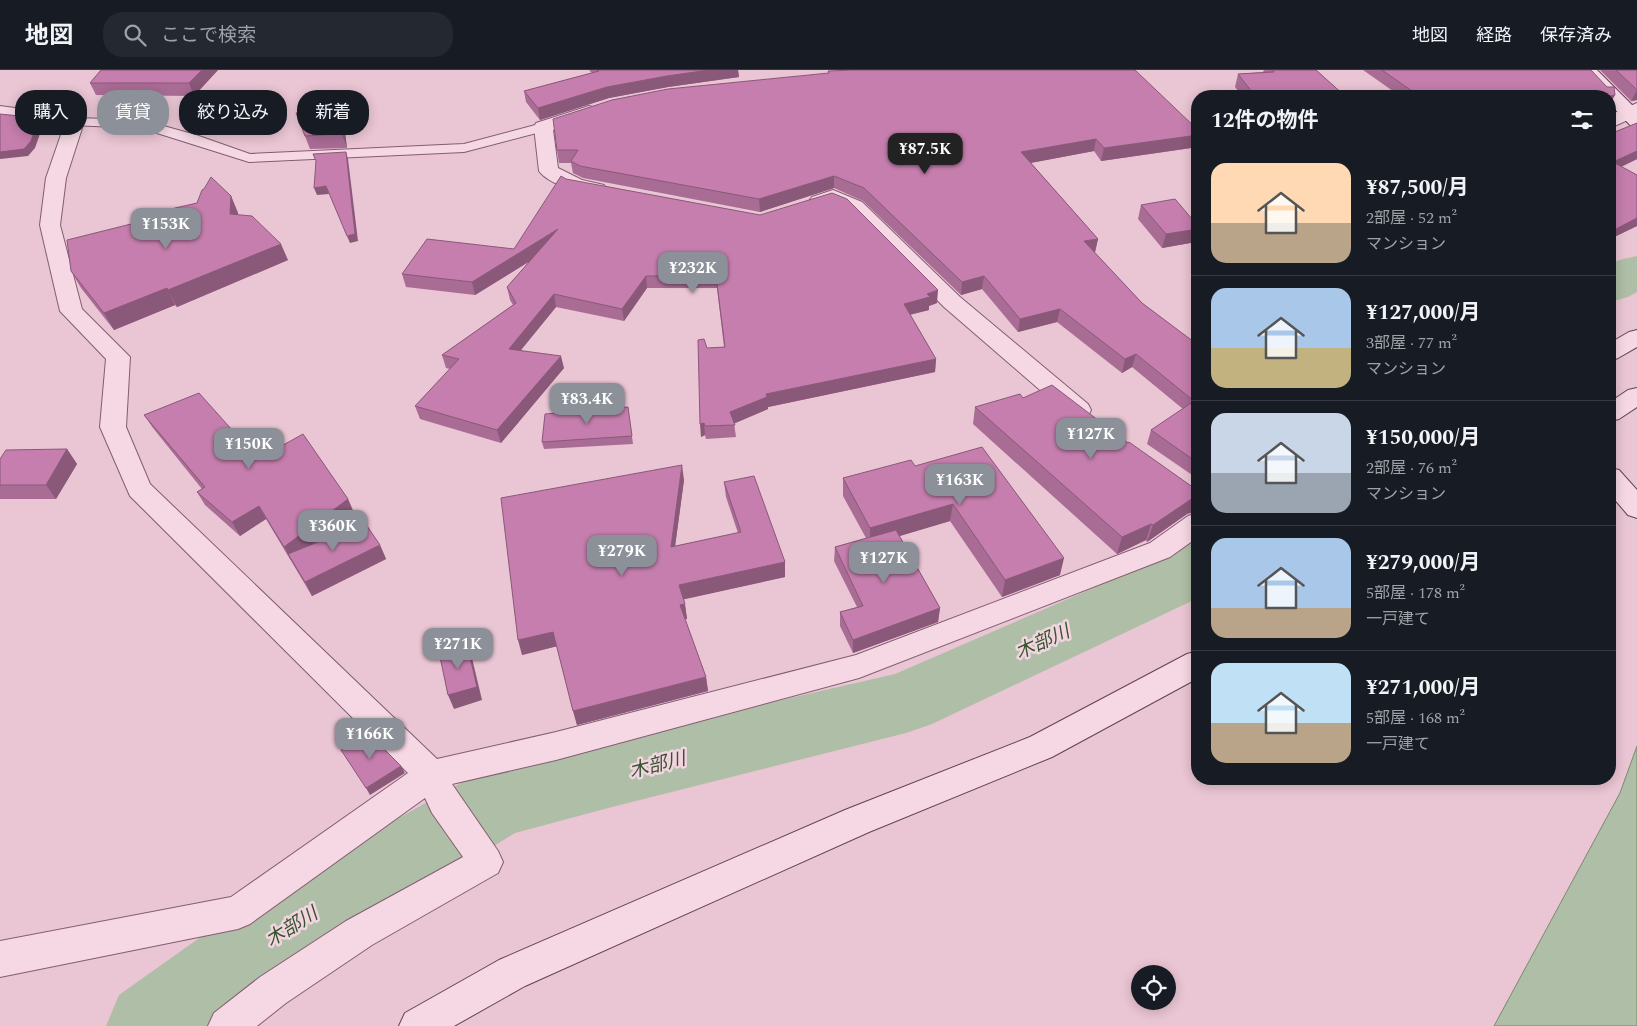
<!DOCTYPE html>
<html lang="ja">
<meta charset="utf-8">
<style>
:root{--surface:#171b24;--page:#242831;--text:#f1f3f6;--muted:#9ea1a6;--line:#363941;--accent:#8c9099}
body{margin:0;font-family:Spectral,"Noto Sans JP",serif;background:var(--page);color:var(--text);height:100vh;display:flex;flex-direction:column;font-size:19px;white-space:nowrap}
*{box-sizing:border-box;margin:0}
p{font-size:16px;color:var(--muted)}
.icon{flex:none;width:28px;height:28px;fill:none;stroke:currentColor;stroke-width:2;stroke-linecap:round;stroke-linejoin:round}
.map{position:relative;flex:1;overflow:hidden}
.side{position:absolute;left:1191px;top:20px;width:425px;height:695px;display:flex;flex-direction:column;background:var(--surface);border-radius:20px;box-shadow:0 2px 12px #0003}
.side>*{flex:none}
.top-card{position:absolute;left:15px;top:20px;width:475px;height:45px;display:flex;gap:10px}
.tools{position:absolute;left:1131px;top:895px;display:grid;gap:10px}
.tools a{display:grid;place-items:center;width:45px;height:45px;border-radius:50%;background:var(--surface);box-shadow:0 2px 12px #0003;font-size:25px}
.price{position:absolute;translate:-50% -42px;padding:0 11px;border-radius:10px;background:var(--accent);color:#fff;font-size:16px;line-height:32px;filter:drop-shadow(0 1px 2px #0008)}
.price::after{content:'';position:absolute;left:50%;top:30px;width:15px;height:11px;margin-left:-8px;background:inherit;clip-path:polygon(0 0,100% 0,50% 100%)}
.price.selected{background:#222;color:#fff}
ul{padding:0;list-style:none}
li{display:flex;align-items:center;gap:15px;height:125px;padding:0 20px}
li+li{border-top:1px solid var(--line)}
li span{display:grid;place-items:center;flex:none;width:140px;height:100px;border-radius:15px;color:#555}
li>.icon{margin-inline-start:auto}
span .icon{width:60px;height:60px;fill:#fffc;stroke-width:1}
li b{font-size:21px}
h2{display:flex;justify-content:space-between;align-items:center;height:60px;padding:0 20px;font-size:21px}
.chip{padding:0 18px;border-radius:20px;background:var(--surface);box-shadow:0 2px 12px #0003;font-size:18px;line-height:45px}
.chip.selected{background:var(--accent);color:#fff}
header{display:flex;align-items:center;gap:30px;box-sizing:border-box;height:70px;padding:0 25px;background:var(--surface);border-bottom:1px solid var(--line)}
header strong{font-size:24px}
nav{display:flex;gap:28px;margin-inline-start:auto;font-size:18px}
.search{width:350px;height:45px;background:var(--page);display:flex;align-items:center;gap:12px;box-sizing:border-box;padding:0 18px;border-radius:20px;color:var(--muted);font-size:19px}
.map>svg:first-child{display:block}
</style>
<header>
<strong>地図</strong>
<div class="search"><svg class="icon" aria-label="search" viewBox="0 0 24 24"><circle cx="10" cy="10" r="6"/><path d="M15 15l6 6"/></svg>ここで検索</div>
<nav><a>地図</a><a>経路</a><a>保存済み</a></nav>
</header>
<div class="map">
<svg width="1637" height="956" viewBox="0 0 1637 956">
<rect width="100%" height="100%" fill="#eac5d3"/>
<!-- water -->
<path fill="#afbea6" stroke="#778b6e" d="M1637 676V956H1494L1620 723Z"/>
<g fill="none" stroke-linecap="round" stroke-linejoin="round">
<!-- river -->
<path fill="#afbea6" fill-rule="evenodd" d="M1637 186V222L1628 227 1610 232V195L1619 190Z
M1198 471V528L932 654 906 663 612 737 515 763 310 890 222 956H106L119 925 250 832 468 709 495 699 612 669 895 604 1137 499 1175 478Z"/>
<!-- lane casing -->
<g stroke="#835d72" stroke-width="2">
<path id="lane" d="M75 48 142 50 196 65 250 84 464 74 543 53 549 57 548 60 464 82 249 92 141 58 70 55 69 52Z"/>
</g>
<!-- street casing -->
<g stroke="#835d72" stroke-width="2">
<path id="street" d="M1637 33V46L1610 58V45Z
M0 36 75 46 82 48 84 52 66 108 60 155 82 239 130 287 126 357 150 414 437 689 556 662 856 585 1150 473 1188 446 1198 443V467L1170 487 859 608 556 690 452 714 498 781 503 792 498 803 372 875 286 933 257 956H208L214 943 260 907 346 851 463 787 432 743 425 728 250 854 238 859 0 907V871L231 827 408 703 130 426 100 357 106 289 60 241 40 155 46 108 64 56 0 48Z
M589 36 596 38 598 42 596 46 553 60 558 98 582 110 604 115 607 119 604 123C588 127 549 115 539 101L534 57 536 53Z
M833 120 862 132 960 227 1088 334 1091 340 1088 346 1079 348 1070 346 944 237 848 140 832 133 819 137 812 135 809 131 812 127Z"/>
</g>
<!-- secondary casing -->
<g stroke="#654055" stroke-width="2">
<path id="secondary" d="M1578 0H1597L1637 40V57L1630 55 1610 34V26H1603Z
M1637 260V277L1618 288 1610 291V273L1629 262Z
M1637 318V337L1619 349 1610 351V332L1628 320Z
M1610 398 1619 400 1637 420V448L1628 445 1610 424Z
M1198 581V608L1052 687 869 762 525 916 454 956H399L405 943 499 890 845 740 1030 667 1187 584Z"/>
</g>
<!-- lane -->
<use href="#lane" fill="#f5d8e3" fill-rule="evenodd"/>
<!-- street -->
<use href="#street" fill="#f5d8e3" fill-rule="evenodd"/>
<!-- secondary -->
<use href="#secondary" fill="#f5d8e3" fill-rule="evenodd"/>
</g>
<!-- wall -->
<path fill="#a96c95" d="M101 0H218L194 26 96 25 90 13Z
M589 0H738L739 7 668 17 609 28 540 50 526 32 524 21 592 3Z
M1264 0H1316L1345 26H1242L1235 17 1238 4 1263 2Z
M1363 0H1591L1610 26H1400Z
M1600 0H1637V30L1631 31Z
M828 1 1192 55 1195 45 1198 44V77L1101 91 1094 81 1031 93 1098 169 1095 182H1094L1142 233 1198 275V409L1147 374 1151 360 1183 339 1132 297 1122 303 1057 252 1018 262 982 219 961 225 863 131 834 118 760 142 583 108 573 103 571 93H559L557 80 828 3Z
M339 34 343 47 347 78 310 79 296 43Z
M1637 53V89L1621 97 1637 105V156L1610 169V64Z
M566 109 937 233 929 236V240L910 245 936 289 935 302 768 337V339L734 353 736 367 706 369 705 365 701 367 707 278 724 277 717 218H647L624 251 556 237 521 280 564 298 501 373 420 349 415 336 450 299 446 298 442 285 513 235 510 230 507 217 531 190 475 225 406 217 402 204 514 179Z
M231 126 238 143V145L288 190 177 237 175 235 114 260 81 218 71 201 147 150Z
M1141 135 1198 156V166L1196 172 1162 178 1138 149Z
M1023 328 1128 373 1194 418 1187 444 1147 472 1146 470 1117 484 973 354 975 337Z
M628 337 633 374 544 379 542 372Z
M144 345 258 389 348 429 354 443 313 474 380 475 386 489 312 526 266 449 240 466 205 435 197 422 202 419 153 358Z
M67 379 77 394 56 429H0V389Z
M915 396 1060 505 1002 527 950 451 899 466 940 538 938 552 853 583 840 556V542L857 537 834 491 835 477 866 468 843 426V408Z
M684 410 675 476 738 463 726 427 724 412 785 492V507L684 529 687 549H685L706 607 708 621 577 655 557 576 522 585Z"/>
<!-- shaded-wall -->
<path fill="#8a5879" d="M202 0H218L194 26 189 13Z
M709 0H738L739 7 668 17 609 28 540 50 538 38 607 17 667 6Z
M1637 20V30L1631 31Z
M1615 25 1610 34V26Z
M339 34 343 47 347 78 342 64Z
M39 48 43 55 35 78 28 86 0 89V82Z
M1198 65V77L1101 91 1104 78Z
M1096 69 1094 81 1019 95 1021 82Z
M1637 81V89L1610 102 1613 92Z
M346 82 348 89 358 171 350 173 347 166Z
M834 106V118L760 142 759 129Z
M326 116 329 124 317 125 314 118Z
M231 126 238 143V161L230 144Z
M1637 148V156L1610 169 1616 159Z
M558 159 561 172 475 225 472 212Z
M1198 159V166L1196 172 1162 178 1166 164Z
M1098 169 1095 182 1081 184 1084 171Z
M281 174 288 190 177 237 168 220Z
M646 206 647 218 624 251 622 239Z
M984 206 982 219 961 225 962 212Z
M167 218 175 235 114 260 104 243Z
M938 220 937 233 929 236V240L903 246 904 234 927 224Z
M554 224 556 237 512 291 509 279Z
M1060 239 1057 252 1018 262 1020 249Z
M1136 284 1132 297 1122 303 1125 289Z
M561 286 564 298 501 373 497 360Z
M936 289 935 302 768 337V339L731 355 730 342 766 324Z
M704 353 705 365 701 367 700 354Z
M67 379 77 394 56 429 46 415Z
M682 395 684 410 673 492 671 477Z
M1198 427V441L1187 444 1147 472 1153 455 1193 428Z
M348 429 354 443 291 490 288 484 291 490 284 477Z
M953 434 950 451 870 475V458Z
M259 436 266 449 240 466 232 452Z
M1151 454 1146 470 1117 484 1122 467Z
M380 475 386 489 312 526 305 512Z
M1064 488 1060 505 1002 527 1005 510Z
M785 492V507L681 530 679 515Z
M685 534 687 549 682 550 680 535Z
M940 538 938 552 853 583V570Z
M553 562 558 576 522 585 518 570Z
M467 574 472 588 482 630 454 639 448 625Z
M706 607 708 621 577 655 573 641Z
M401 696 405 703 370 725 366 718Z"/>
<!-- building -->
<path fill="#c57ead" stroke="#8a5879" d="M101 0H202L189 13H90Z
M597 0H709L667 6 607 17 538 38 524 21 599 1Z
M854 0H1135L1198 60V65L1104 78 1096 69 1021 82 1098 169 1084 171 1142 233 1198 275V393L1151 360 1194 331 1136 284 1125 289 1060 239 1020 249 984 206 962 212 864 118 834 106 759 129 580 96 571 91 578 80H557L553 49 612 30 668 19 829 3 828 1Z
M1273 0H1316L1345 26H1255L1238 4 1274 2Z
M1382 0H1591L1607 17H1614L1615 25 1610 26H1419Z
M1616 0H1637V20Z
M339 34 342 64 305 66 296 43Z
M0 44 39 48 31 71 24 79 0 82Z
M1637 53V81L1613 92 1637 105V148L1616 159 1610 156V64Z
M346 82 355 164 347 166 326 116 314 118 316 91 313 84Z
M561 106 566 109 760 145 832 123 847 129 938 220 927 224 930 227 904 234 936 289 766 324 767 327 730 342 735 355 705 356 704 353 700 354 698 270 704 269 707 278 725 277 716 206H646L622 239 554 224 509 279 561 286 497 360 415 336 459 289 442 285 516 233 507 217 558 159 472 212 402 204 427 169 514 179Z
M211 107 231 126 230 144 252 146 281 174 168 220 167 218 104 243 71 201 67 170 147 150 145 145 197 133 202 120 204 119Z
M1175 129 1198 156V159L1166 164 1141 135Z
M1052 315 1128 373 1129 372 1194 418 1198 419V427L1193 428 1153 455 1151 454 1122 467 975 337 1020 324 1023 328Z
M199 323 258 389 303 364 348 429 284 477 259 436 232 452 197 422 205 417 144 345Z
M628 337 632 366 542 372 545 344Z
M982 377 1064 488 1005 510 953 434 870 458 843 408 911 390 915 396Z
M67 379 46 415H0V389L6 380Z
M682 395 671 477 741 462 724 412 754 406 785 492 679 515 685 534 680 535 706 607 573 641 553 562 518 570 501 428Z
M365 453 380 475 305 512 288 484Z
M896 460 940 538 853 570 840 542 863 536 835 477Z
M467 574 477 617 448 625 439 582Z
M368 663 401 696 366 718 341 680Z"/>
<g text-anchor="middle" stroke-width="5" stroke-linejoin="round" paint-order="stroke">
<!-- water labels -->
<g font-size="19" font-style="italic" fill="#355330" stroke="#f2d4df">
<text transform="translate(1042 571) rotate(-24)" y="7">木部川</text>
<text transform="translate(657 694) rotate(-14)" y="7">木部川</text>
<text transform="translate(291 856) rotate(-32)" y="7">木部川</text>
</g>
</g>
</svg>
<div class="tools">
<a><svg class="icon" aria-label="locate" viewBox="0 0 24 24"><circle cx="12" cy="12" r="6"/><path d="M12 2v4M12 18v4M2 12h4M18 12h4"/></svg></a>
</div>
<b class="price selected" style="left:925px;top:105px">¥87.5K</b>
<b class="price" style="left:166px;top:180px">¥153K</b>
<b class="price" style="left:693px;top:224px">¥232K</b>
<b class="price" style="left:587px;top:355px">¥83.4K</b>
<b class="price" style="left:1091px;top:390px">¥127K</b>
<b class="price" style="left:249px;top:400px">¥150K</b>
<b class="price" style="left:960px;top:436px">¥163K</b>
<b class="price" style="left:333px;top:482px">¥360K</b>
<b class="price" style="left:622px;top:507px">¥279K</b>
<b class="price" style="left:884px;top:514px">¥127K</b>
<b class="price" style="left:458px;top:600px">¥271K</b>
<b class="price" style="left:370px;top:690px">¥166K</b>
<div class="top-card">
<a class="chip">購入</a>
<a class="chip selected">賃貸</a>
<a class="chip">絞り込み</a>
<a class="chip">新着</a>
</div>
<section class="side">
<h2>12件の物件<svg class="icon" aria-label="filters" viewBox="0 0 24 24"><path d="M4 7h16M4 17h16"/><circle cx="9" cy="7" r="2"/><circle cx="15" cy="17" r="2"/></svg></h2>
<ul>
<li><span style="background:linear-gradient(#ffd9b3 60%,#b9a48a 0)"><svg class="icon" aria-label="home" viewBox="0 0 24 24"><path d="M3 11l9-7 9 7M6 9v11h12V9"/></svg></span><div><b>¥87,500/月</b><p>2部屋 · 52 m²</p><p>マンション</p></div></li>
<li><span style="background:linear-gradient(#a9c7e8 60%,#c2b280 0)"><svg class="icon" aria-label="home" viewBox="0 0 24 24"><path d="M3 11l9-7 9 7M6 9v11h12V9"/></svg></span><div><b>¥127,000/月</b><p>3部屋 · 77 m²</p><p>マンション</p></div></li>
<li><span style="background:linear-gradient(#c9d6e8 60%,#9aa5b1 0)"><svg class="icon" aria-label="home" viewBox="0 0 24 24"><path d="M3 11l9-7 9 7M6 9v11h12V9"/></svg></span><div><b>¥150,000/月</b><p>2部屋 · 76 m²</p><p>マンション</p></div></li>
<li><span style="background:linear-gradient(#a9c7e8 70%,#b9a48a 0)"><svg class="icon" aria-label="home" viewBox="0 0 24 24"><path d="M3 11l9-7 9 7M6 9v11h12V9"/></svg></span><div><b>¥279,000/月</b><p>5部屋 · 178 m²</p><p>一戸建て</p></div></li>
<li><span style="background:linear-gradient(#bfe0f5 60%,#b9a48a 0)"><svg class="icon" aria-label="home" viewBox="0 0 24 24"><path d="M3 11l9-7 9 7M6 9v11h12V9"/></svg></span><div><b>¥271,000/月</b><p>5部屋 · 168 m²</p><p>一戸建て</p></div></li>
</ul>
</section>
</div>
